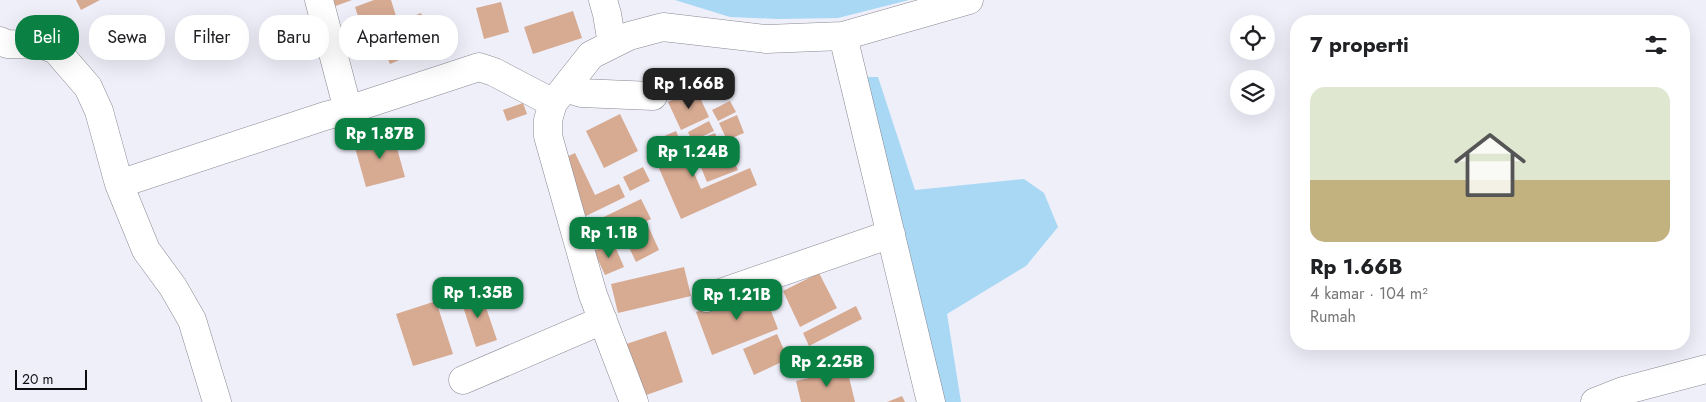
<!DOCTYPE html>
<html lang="id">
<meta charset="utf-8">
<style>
:root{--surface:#fff;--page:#f2f2f2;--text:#202124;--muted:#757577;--line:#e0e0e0;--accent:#0b8043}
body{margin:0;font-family:Jost,sans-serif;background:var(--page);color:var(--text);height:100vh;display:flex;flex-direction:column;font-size:19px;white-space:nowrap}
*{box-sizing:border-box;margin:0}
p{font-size:16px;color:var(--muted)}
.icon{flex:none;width:28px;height:28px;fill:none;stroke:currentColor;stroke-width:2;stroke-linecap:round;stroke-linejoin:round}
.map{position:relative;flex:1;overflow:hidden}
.panel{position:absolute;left:1290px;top:15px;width:400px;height:335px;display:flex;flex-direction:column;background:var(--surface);border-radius:20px;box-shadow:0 5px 20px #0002}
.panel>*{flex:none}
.hud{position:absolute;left:15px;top:15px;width:475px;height:45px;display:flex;gap:10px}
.buttons{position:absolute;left:1230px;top:15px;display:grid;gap:10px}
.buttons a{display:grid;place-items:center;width:45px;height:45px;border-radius:50%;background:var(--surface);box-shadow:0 5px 20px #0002;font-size:25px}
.scale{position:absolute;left:15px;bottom:12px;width:72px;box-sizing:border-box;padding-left:5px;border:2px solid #0e0d11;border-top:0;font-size:14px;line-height:18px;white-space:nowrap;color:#0e0d11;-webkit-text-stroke:4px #efeffa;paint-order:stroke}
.price{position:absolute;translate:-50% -42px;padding:0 11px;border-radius:10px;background:var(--accent);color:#fff;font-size:16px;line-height:32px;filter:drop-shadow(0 1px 2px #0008)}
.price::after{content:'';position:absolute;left:50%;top:30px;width:15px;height:11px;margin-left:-8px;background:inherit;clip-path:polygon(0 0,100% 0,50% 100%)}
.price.on{background:#222;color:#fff}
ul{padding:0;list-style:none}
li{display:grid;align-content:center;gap:10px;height:265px;padding:0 20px}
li+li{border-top:1px solid var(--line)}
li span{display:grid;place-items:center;height:155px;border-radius:15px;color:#555}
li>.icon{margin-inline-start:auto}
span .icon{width:90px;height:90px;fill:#fffc;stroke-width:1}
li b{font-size:21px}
h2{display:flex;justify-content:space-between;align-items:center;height:60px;padding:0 20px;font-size:21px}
.pill{padding:0 18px;border-radius:20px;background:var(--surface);box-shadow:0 5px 20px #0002;font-size:18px;line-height:45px}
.pill.on{background:var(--accent);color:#fff}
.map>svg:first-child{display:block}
</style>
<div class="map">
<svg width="1706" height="402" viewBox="0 0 1706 402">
<rect width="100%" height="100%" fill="#efeffa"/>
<!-- water -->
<path fill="#a9d8f5" d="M675 0H909L838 18 778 19 730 17Z
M864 77H878L915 190 1024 179 1044 193 1058 227 1026 266 947 314 961 402H943Z"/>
<!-- building -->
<path fill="#d7aa92" d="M76 0H100L81 10Z
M327 0H352L330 8Z
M374 0H391L396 16 362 28 355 7Z
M501 2 509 32 484 39 476 8Z
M573 11 582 38 533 54 524 27Z
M421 13 435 45 390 64 376 31Z
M696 89 709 117 681 130 668 102Z
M730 101 736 112 718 121 712 110Z
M523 103 527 114 507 121 503 110Z
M620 114 638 151 604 168 586 131Z
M737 115 744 133 727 140 719 123Z
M709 121 714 131 692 141 688 132Z
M676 131 701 189 750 168 757 185 681 219 648 143Z
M715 133 718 141 696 151 692 142Z
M393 134 405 177 366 187 354 144Z
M725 140 738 170 707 182 695 153Z
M575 153 595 195 619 184 625 197 586 216 560 160Z
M643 167 650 181 630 191 623 177Z
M641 199 651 219 593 248 583 227Z
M649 228 659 250 636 262 625 239Z
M613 242 624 267 605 275 594 251Z
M684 267 691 296 618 313 611 284Z
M819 273 837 308 800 327 783 291Z
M762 288 778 329 712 355 696 312Z
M480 290 497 340 476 347 460 297Z
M436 301 453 354 413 366 396 314Z
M856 306 862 319 809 346 803 333Z
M666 331 683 382 638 398 620 346Z
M777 334 788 359 754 375 743 349Z
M847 369 855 402H801L796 381Z
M902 396 905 402H887Z"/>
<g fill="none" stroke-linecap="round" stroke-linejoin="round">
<!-- minor casing -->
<g stroke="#898893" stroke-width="29">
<path id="minor" d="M319 0 348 110 479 67 494 72 553 103 548 120V136L593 295 634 402
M603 0 607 14 612 44
M843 36 931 402
M0 41 7 44 43 45 56 50 88 87 99 111 119 184 325 116 348 110
M565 88 581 93 653 96
M553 103 591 55 629 36 663 27 766 39 843 36 969 0
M119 184 146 250 173 287 192 320 217 402
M706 298 891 234
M463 380 603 320
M1595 402 1623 391 1706 369"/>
</g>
<!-- minor -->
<use href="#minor" stroke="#fff" stroke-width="28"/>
</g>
</svg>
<div class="buttons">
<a><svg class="icon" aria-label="locate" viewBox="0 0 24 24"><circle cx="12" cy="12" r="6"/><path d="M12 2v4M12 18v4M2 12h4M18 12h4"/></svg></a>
<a><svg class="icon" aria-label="layers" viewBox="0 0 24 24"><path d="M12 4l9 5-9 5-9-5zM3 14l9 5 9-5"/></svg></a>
</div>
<div class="scale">20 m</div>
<b class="price on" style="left:689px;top:110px">Rp 1.66B</b>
<b class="price" style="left:380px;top:160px">Rp 1.87B</b>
<b class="price" style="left:693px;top:178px">Rp 1.24B</b>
<b class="price" style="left:609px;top:259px">Rp 1.1B</b>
<b class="price" style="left:478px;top:319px">Rp 1.35B</b>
<b class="price" style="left:737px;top:321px">Rp 1.21B</b>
<b class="price" style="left:827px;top:388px">Rp 2.25B</b>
<div class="hud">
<a class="pill on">Beli</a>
<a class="pill">Sewa</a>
<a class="pill">Filter</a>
<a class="pill">Baru</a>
<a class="pill">Apartemen</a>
</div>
<section class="panel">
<h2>7 properti<svg class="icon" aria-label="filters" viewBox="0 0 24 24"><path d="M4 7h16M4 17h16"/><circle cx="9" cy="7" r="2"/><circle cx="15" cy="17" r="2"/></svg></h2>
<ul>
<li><span style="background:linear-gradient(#dfe7d0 60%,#c2b280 0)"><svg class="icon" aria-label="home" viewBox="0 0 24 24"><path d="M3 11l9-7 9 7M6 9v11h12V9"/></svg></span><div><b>Rp 1.66B</b><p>4 kamar · 104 m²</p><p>Rumah</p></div></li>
</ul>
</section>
</div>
